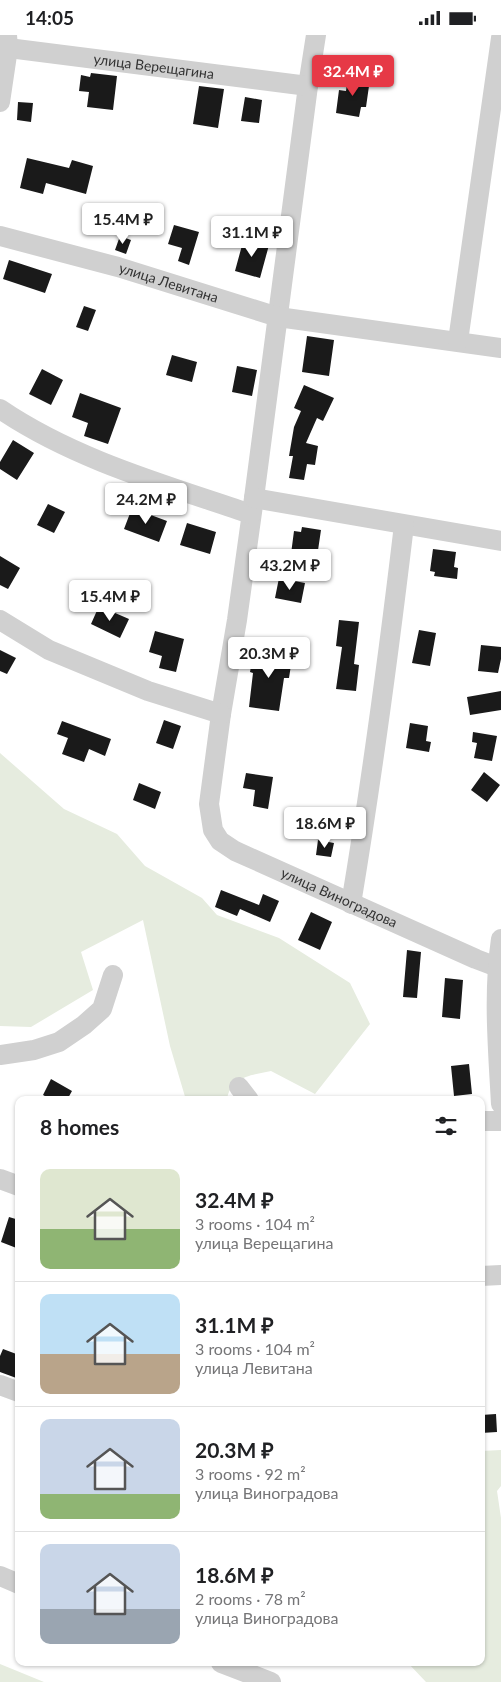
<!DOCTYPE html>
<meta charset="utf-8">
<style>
:root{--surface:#fff;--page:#f2f2f2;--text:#202124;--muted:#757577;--line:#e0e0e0;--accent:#e63946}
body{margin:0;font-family:Lato,sans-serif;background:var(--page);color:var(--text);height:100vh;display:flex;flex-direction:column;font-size:19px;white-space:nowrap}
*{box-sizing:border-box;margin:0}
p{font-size:16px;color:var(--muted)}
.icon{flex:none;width:28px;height:28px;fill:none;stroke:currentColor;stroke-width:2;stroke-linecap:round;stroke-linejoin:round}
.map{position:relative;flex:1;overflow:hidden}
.panel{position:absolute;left:15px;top:1061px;width:470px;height:570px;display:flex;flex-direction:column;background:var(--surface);border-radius:10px;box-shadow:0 1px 4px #0004}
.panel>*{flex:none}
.price{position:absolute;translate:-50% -42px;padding:0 11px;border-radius:5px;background:#fff;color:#222;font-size:16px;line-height:32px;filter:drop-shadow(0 1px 2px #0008)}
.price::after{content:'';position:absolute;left:50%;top:30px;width:15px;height:11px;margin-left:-8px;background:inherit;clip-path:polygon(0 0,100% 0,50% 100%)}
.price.active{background:var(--accent);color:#fff}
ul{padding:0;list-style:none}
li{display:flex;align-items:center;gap:15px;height:125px;padding:0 25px}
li+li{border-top:1px solid var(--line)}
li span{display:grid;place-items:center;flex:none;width:140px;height:100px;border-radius:10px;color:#555}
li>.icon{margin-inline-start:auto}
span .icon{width:60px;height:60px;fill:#fffc;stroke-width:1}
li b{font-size:21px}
h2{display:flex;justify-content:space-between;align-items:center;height:60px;padding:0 25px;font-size:21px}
.status{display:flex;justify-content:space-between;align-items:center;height:35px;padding:0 25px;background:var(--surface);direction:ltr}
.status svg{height:14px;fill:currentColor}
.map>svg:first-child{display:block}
</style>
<div class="status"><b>14:05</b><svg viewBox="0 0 49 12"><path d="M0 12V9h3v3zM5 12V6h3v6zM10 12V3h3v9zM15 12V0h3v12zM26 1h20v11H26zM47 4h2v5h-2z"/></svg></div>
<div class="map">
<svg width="501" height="1647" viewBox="0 0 501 1647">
<rect width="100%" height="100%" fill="#fff"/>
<!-- green -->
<path fill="#e6ecdf" d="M0 718 64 774 117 799 145 831 202 863 217 880 279 903 350 948 370 989 315 1059 271 1036C252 1040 230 1042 227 1065H186L170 1011 143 885 81 917 93 955 31 992 0 991Z
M501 1415V1451L497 1456 501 1483V1647H426L408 1628H481V1416Z
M0 1629 44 1647H0Z"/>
<!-- building -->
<path fill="#1a1a1a" d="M91 38 117 41 113 75 87 72 89 57 79 56 81 40 90 42Z
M348 41 370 44 366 72H361L359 82 336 78 339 55 346 56Z
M199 51 224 54 218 93 193 89Z
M245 62 262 65 259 88 241 86Z
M18 67 33 68 31 87 17 85Z
M27 123 69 133 72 125 93 131 86 159 46 148 43 159 20 153Z
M174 190 199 197 189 230 178 226 182 213 168 209Z
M120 201 131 205 126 219 115 215Z
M244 203 269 210 260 243 235 236Z
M9 225 52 239 45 258 3 244Z
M84 271 96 275 88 296 76 292Z
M307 301 334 305 329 341 302 337Z
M172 320 197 327 192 347 166 340Z
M237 331 257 335 252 361 232 357Z
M42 334 63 345 51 370 29 359Z
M304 350 334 363 323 386 317 383 306 408 318 411 315 430 307 429 304 445 289 443 293 421H289L294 392 301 376 294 373Z
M80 358 121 373 108 409 84 401 88 388 72 382Z
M13 405 34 418 17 445 0 434V427Z
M48 469 65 477 54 498 37 490Z
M132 473 167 486 159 507 124 494Z
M187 488 216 497 210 519 180 510Z
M302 492 321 495 317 522 291 519 294 496 301 497Z
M433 514 456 517 454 532 458 533 457 544 434 541 435 537 430 536Z
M0 521 20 533 8 554 0 550Z
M279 543 305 548 301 568 275 563Z
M99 571 129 584 120 603 91 589Z
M339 585 359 587 354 629 359 630 356 656 336 654 342 612 336 611Z
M419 595 436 598 430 631 412 628Z
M155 596 184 604 176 637 159 633 162 621 149 617Z
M481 610 501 612V624L498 638 478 636Z
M272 613 293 617 289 643H284L279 676 249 672 253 638 250 637 253 620 271 622Z
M0 615 16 623 7 639 0 636Z
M501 656V675L470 680 467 662Z
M164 685 181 691 173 714 156 708Z
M62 686 111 704 105 721 89 714 84 727 62 719 68 703 57 699Z
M410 688 428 691 426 706 431 707 429 717 406 713Z
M473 697 497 701 492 726 474 723 477 708 472 707Z
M484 737 500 750 487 767 471 755Z
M246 738 273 742 268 774 253 771 255 755 243 753Z
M139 748 161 757 155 774 133 765Z
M318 805 334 808 331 822 316 820Z
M221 855 259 870 263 859 279 866 270 887 240 874 237 881 215 872Z
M311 877 332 887 320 915 298 905Z
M407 915 421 917 417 963 403 962Z
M445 943 463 945 460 984 442 982Z
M469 1029 472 1059 454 1061 451 1031Z
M51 1044 72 1056 67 1065H52L43 1060Z
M9 1182 19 1185V1214L1 1207Z
M3 1314 19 1320V1344L0 1337V1321Z
M496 1379 497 1397 481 1398V1380Z"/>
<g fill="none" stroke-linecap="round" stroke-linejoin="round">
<!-- minor -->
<g stroke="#d0d0d0" stroke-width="20">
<path id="s1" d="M316 0 308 51 254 463 237 585 221 679 209 769 213 795 220 806 235 816 476 924 497 932H501"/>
<path id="s2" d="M0 12 308 51"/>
<path d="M0 67 8 13 7 0"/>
<path id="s3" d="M0 201 118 232 278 282 501 313"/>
<path d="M458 306 501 3"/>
<path d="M0 374C75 425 166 450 251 479"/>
<path d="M254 463 501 506"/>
<path d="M0 585 49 615 148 656 221 679"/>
<path d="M351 869C372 743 389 616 404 490"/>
<path d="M501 904C493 959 498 1014 501 1069"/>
<path d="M0 1020 34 1015 59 1007 84 990 102 974 113 940"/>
<path d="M239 1052 249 1065"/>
<path d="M481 1086H501"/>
<path d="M0 1144 19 1151"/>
<path d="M481 1241 501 1240"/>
<path d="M0 1350 19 1357"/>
<path d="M0 1541 19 1549"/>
<path d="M221 1628 271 1647"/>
</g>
</g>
<g text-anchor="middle" stroke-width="5" stroke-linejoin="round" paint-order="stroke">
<!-- street labels -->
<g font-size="14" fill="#333" stroke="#fff">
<text dy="5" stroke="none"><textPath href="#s2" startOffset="155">улица Верещагина</textPath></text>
<text dy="5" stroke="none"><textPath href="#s3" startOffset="175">улица Левитана</textPath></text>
<text dy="5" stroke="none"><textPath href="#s1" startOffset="948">улица Виноградова</textPath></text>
</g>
</g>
</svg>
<b class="price active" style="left:353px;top:62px">32.4M ₽</b>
<b class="price" style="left:123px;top:210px">15.4M ₽</b>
<b class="price" style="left:252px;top:223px">31.1M ₽</b>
<b class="price" style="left:146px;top:490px">24.2M ₽</b>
<b class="price" style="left:290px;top:556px">43.2M ₽</b>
<b class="price" style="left:110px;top:587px">15.4M ₽</b>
<b class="price" style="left:269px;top:644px">20.3M ₽</b>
<b class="price" style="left:325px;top:814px">18.6M ₽</b>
<section class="panel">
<h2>8 homes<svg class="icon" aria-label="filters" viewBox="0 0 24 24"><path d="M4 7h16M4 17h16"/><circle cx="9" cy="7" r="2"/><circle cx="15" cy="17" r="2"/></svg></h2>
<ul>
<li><span style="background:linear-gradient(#dfe7d0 60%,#8fb573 0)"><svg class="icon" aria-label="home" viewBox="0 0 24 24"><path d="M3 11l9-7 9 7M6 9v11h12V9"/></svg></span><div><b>32.4M ₽</b><p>3 rooms · 104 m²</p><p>улица Верещагина</p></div></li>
<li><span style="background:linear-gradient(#bfe0f5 60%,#b9a48a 0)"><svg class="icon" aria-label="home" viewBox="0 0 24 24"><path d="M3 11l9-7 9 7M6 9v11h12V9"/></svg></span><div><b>31.1M ₽</b><p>3 rooms · 104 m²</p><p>улица Левитана</p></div></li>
<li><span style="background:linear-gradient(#c9d6e8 75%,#8fb573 0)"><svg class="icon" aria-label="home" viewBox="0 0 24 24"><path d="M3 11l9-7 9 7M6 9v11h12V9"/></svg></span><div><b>20.3M ₽</b><p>3 rooms · 92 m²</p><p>улица Виноградова</p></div></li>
<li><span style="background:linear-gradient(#c9d6e8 65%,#9aa5b1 0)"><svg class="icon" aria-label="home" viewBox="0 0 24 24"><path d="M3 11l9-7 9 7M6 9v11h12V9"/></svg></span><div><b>18.6M ₽</b><p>2 rooms · 78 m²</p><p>улица Виноградова</p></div></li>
</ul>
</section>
</div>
